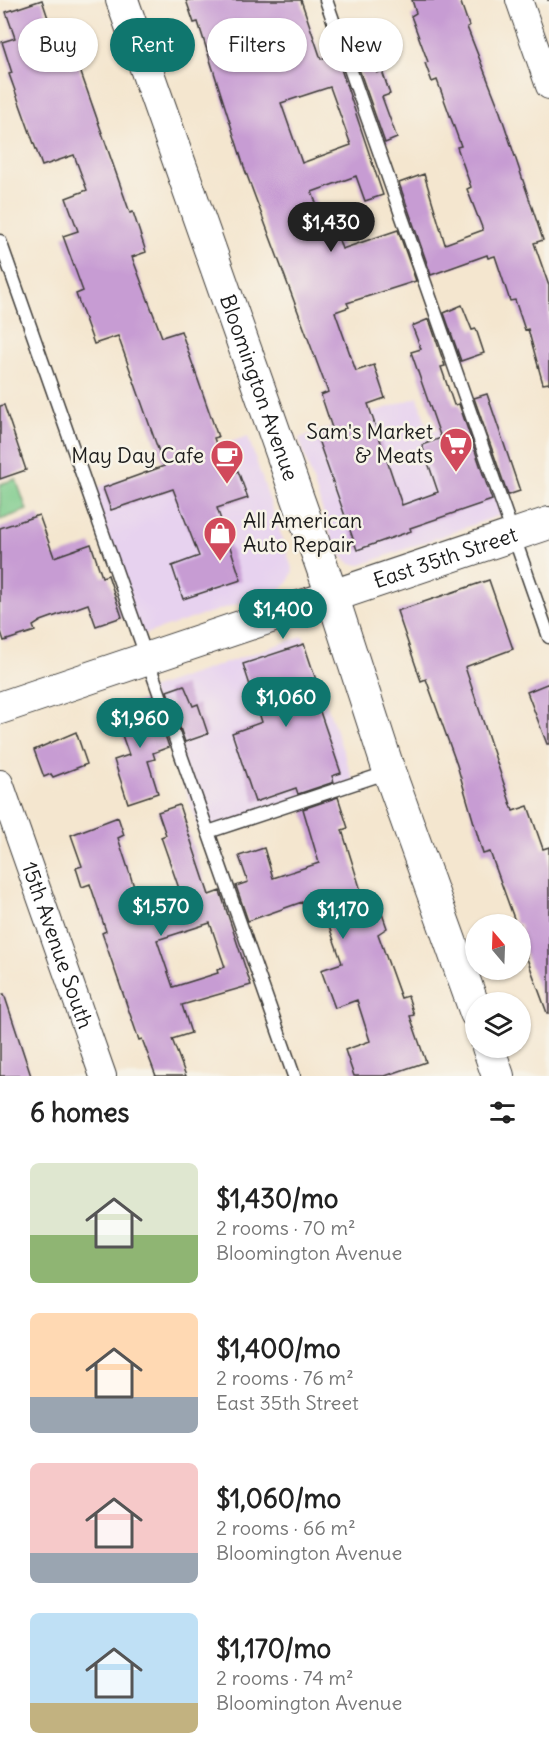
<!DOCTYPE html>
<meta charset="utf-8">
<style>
:root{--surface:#fff;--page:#f6f6f6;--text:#222;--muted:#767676;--accent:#0f766e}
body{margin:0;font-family:Delius,sans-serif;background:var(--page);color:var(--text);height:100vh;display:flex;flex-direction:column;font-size:22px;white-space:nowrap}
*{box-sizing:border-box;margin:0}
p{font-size:20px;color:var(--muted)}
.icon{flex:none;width:33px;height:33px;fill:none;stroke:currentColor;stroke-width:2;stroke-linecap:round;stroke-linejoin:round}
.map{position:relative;height:1076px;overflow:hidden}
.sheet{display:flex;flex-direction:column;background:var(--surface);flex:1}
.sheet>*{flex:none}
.hud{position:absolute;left:18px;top:18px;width:513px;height:54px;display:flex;gap:12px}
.needle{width:39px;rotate:341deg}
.buttons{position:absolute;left:465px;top:914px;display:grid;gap:12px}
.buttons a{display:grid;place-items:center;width:66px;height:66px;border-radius:50%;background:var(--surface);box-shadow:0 2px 4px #0004;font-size:30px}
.price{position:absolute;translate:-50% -51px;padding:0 14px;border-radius:21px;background:var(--accent);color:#fff;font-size:20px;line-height:39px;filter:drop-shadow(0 2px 3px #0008)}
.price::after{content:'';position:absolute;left:50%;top:36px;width:18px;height:14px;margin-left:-9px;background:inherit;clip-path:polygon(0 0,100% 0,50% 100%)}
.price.selected{background:#222;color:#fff}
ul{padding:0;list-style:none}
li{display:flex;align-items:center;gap:18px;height:150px;padding:0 30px}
li span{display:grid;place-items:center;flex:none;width:168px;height:120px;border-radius:9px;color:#555}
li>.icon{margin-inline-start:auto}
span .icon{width:72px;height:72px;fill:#fffc;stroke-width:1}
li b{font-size:26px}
h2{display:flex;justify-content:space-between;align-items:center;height:72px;padding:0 30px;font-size:26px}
.chip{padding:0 21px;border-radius:27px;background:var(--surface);box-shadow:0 2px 4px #0004;font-size:21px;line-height:54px}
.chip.selected{background:var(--accent);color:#fff}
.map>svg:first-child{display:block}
</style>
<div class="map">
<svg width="549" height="1076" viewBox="0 0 549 1076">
<rect width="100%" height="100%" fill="#f7f3e8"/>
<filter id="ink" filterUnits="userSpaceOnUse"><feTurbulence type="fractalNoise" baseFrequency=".0167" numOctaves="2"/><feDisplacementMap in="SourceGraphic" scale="12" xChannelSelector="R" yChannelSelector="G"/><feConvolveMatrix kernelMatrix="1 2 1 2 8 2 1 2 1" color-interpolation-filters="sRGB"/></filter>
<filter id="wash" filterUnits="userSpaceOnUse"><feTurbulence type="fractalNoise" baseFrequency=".008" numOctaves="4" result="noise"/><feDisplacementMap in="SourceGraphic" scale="24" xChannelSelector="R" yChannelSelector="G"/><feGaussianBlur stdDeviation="1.35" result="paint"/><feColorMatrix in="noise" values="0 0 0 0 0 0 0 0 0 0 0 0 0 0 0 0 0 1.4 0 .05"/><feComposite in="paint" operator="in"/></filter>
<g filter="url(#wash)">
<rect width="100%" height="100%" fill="#f4e6cf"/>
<!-- built -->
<path fill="#e7d2ef" d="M418 397 429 433 473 418 506 513 361 565 351 564 336 552 299 438Z
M248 436 293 571 288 583 280 590 139 636 92 489Z
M303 636 356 788 203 841 150 689Z"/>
<!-- green -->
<path fill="#7dcb8b" stroke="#4c7454" stroke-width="1.5" d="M16 479 27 510 0 520V484Z"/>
<g id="blocks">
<!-- building -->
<path fill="#c79cd3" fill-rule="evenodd" d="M42 0 60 54 73 50 130 213 133 212 146 252 132 257 162 337 181 331 218 437 214 438 227 475 238 471 248 498 217 508 241 580 183 599 172 566 199 556 173 489 111 510 103 488 164 466 118 336 94 344 76 294 83 291 63 236 78 231 66 198 87 190 74 155 42 166 9 74 12 73 2 42 15 38 6 12Z
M186 0H301L321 59 336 54 383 195 365 201 356 176 312 192 328 236 330 235 332 239 338 237 342 249 398 230 416 281 347 303 349 307 335 312 356 371 374 365 385 398 368 404 402 505 438 492 422 445 441 438 411 352 421 349 412 326 429 319 445 366 441 367 454 405 459 404 492 500 410 528 411 531 357 550 316 434 332 428 321 395 328 392 245 170 198 22 194 23ZM330 87 351 145 302 163 281 103Z
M412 0H460L469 26 467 27 498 106 543 240 534 243 549 286V383L543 384 528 329 525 330 515 300 510 301 495 256 488 258 487 255 431 275 399 183 424 174 445 244 483 230 467 189 471 187 457 147 461 146 437 80 432 82 425 63 428 62 411 16 416 13Z
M366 44 377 73 382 71 390 94 382 97 397 138 385 143 352 49Z
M462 305 472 330 476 329 484 353 461 361 444 313Z
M487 394 520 491 508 495 474 398Z
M4 405 26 470 0 479V406Z
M39 515 54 557 91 544 102 577 108 575 122 617 96 626 88 604 41 621 33 626 35 631 4 641 0 629V528Z
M489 580 513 649 465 667 513 811 528 806 543 849 549 847V1013H547L525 953 520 924H516L490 852 483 854 457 765 426 679 421 681 397 611Z
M304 644 321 695 315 697 341 773 332 776 334 782 298 794 296 788 255 802 232 733 262 722 243 664Z
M549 683V744H547L527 692Z
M184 685 193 706 198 704 208 734 185 742 167 691Z
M152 697 169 747 153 753 155 759 148 761 158 793 128 803 114 760 129 755 117 721 130 716 127 706Z
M76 732 87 764 53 777 51 774 44 777 34 750Z
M338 797 348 828 342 830 366 907 379 905 387 928 378 934 401 998 408 996 414 1015 410 1016 426 1062 385 1076H354L345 1050 370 1041 357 1000 335 1008 321 970 342 963 320 901 303 906 302 902 248 921 236 886 248 882 239 856 264 848 273 878 319 863 303 809Z
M179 805 209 895 220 891 251 985 182 1005 191 1033 172 1039 186 1076H156L142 1039 139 1040 102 933 106 931 90 884 82 887 76 868 82 866 71 835 118 817 124 835 118 838 139 902 143 901 147 912 183 900 161 837 166 835 158 812ZM210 923 225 967 217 970 218 973 173 987 157 940Z
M4 994 31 1076H0V995Z"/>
</g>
</g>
<g filter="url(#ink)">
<use href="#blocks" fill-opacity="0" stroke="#3c3a37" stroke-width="1.5"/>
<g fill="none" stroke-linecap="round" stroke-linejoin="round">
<!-- service casing -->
<g stroke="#3c3a37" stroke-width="15">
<path id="service" d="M326 0 549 637
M0 241 294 1076
M208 832 389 772"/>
</g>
<!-- minor casing -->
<g stroke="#3c3a37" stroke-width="28">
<g id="minor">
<path d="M519 0 549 86"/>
<path id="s1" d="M0 783 103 1076"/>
</g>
</g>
<!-- tertiary casing -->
<g stroke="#3c3a37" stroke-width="34">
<g id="tertiary">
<path id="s2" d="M122 0 333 598 389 771 476 1013"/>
<path id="s3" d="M0 708 549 523"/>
<path d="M488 1047 498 1076"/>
</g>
</g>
<!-- path -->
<path stroke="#3c3a37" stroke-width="4" stroke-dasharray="4.5 4.5" stroke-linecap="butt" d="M549 0V1"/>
<!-- service -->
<use href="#service" stroke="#fff" stroke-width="12"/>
<!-- minor -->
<use href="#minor" stroke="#fff" stroke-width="26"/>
<!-- tertiary -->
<use href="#tertiary" stroke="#fff" stroke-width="32"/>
</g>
</g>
<!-- icons -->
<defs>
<g id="supermarket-pin" transform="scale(1.725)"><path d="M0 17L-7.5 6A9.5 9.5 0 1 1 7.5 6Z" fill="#d1495b" stroke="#f7f3e8"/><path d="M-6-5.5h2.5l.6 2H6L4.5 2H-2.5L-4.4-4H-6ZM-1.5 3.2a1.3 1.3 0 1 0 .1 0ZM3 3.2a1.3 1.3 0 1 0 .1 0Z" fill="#fff"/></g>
<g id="cafe-pin" transform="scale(1.725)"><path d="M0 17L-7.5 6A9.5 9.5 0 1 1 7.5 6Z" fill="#d1495b" stroke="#f7f3e8"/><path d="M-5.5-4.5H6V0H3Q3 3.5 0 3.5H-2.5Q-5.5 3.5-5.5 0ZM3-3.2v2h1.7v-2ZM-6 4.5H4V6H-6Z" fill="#fff"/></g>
<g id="shop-pin" transform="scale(1.725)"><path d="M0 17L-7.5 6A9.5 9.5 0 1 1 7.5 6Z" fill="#d1495b" stroke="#f7f3e8"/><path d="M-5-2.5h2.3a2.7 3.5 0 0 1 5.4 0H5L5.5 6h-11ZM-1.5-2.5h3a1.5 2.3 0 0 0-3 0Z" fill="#fff"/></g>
</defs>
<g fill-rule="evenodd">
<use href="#supermarket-pin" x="456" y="444"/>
<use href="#cafe-pin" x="227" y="456"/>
<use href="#shop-pin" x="220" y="533"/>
</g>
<g text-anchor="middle" stroke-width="5" stroke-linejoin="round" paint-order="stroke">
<!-- street labels -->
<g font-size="21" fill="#1c1c1c" stroke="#f7f3e8">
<text dy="7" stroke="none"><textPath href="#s2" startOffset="411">Bloomington Avenue</textPath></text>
<text dy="7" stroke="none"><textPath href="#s3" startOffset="470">East 35th Street</textPath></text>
<text dy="7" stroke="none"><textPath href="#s1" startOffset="172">15th Avenue South</textPath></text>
</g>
<!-- poi labels -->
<g font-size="21" fill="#1c1c1c" stroke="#f7f3e8" text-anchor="end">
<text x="433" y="439">Sam's Market<tspan x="433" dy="24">&amp; Meats</tspan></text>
<text x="204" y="463">May Day Cafe</text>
<text x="243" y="528" text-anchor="start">All American<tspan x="243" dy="24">Auto Repair</tspan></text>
</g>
</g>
</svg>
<div class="buttons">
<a><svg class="needle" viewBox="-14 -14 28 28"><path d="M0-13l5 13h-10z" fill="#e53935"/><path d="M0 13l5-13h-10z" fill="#767676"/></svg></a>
<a><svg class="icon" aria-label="layers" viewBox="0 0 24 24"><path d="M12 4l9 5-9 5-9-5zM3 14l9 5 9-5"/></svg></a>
</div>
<b class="price selected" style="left:331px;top:253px">$1,430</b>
<b class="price" style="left:283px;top:640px">$1,400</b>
<b class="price" style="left:286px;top:728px">$1,060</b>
<b class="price" style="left:140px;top:749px">$1,960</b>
<b class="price" style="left:161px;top:937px">$1,570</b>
<b class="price" style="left:343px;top:940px">$1,170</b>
<div class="hud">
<a class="chip">Buy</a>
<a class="chip selected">Rent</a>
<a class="chip">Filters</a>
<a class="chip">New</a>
</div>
</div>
<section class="sheet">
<h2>6 homes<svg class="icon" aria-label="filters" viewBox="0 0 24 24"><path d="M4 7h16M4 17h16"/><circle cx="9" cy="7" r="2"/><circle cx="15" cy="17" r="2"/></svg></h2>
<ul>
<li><span style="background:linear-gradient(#dfe7d0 60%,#8fb573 0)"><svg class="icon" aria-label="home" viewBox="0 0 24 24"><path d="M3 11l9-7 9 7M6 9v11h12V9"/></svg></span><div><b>$1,430/mo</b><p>2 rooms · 70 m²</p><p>Bloomington Avenue</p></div></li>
<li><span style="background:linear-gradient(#ffd9b3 70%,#9aa5b1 0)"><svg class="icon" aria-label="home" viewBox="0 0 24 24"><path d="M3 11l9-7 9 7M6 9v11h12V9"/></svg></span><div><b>$1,400/mo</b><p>2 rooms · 76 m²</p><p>East 35th Street</p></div></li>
<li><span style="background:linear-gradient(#f6c9c9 75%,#9aa5b1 0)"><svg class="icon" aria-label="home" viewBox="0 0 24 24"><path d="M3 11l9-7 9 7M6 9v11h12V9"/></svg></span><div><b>$1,060/mo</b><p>2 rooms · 66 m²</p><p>Bloomington Avenue</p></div></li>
<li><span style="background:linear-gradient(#bfe0f5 75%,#c2b280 0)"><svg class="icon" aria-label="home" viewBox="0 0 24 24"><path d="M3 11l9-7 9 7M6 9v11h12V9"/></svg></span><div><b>$1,170/mo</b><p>2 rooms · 74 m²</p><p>Bloomington Avenue</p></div></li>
</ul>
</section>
